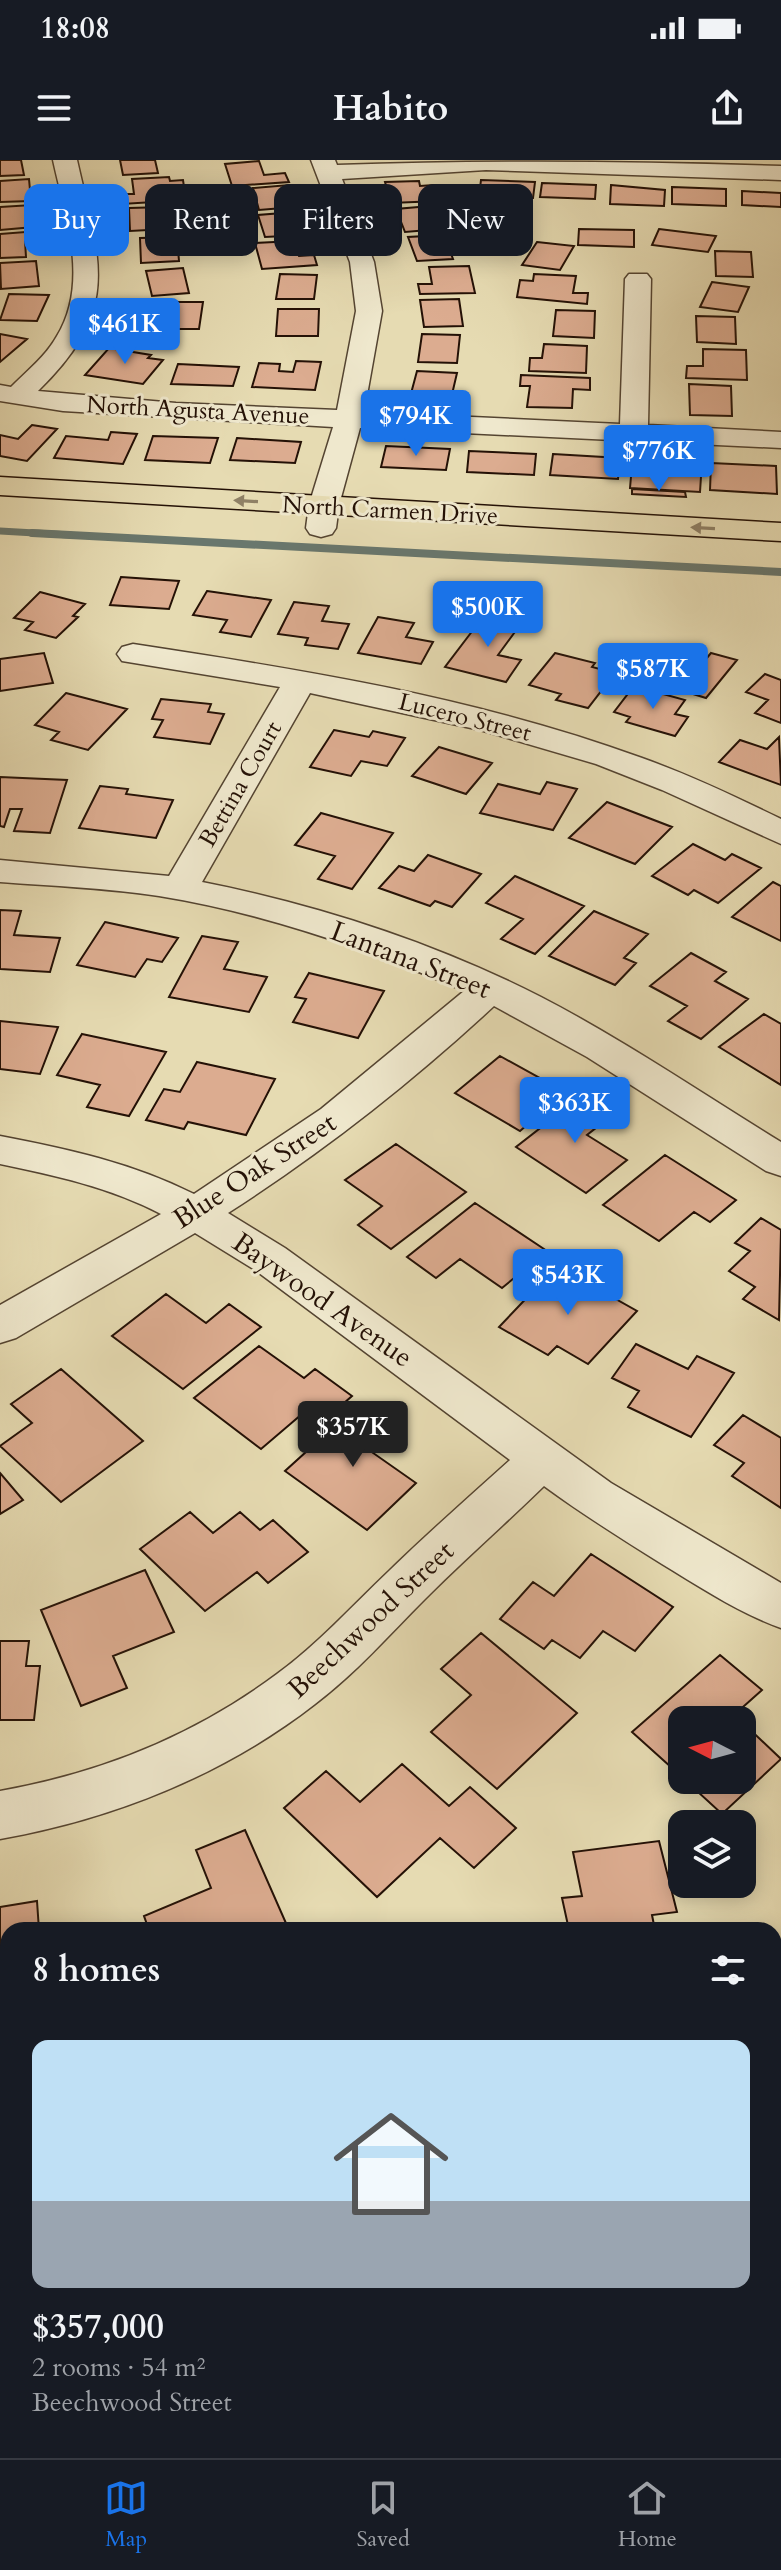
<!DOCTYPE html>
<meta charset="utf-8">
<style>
:root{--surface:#171b24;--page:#242831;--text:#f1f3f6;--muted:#9ea1a6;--line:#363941;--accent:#1a73e8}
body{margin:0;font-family:Cardo,serif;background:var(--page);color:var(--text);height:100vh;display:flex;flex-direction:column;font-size:30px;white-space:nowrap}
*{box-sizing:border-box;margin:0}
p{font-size:26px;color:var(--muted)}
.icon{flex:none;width:44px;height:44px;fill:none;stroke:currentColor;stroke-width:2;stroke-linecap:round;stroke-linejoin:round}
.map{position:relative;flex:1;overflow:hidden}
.panel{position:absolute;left:0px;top:1762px;width:782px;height:536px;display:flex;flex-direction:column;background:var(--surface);border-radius:24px 24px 0 0;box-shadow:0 4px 20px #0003}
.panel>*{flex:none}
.hud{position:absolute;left:24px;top:24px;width:734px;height:72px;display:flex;gap:16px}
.needle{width:52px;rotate:276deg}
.controls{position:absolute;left:668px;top:1546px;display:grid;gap:16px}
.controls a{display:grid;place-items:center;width:88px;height:88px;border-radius:16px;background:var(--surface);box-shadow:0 4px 20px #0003;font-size:40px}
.price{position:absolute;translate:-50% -68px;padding:0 18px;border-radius:8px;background:var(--accent);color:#fff;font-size:26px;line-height:52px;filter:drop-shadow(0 2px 4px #0008)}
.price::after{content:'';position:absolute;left:50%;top:48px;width:24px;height:18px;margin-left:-12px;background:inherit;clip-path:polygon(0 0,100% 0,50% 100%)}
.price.on{background:#222;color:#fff}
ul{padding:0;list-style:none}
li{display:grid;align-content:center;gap:16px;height:424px;padding:0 32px}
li+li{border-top:2px solid var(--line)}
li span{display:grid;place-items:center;height:248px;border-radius:16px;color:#555}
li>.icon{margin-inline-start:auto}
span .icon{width:144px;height:144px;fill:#fffc;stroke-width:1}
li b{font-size:34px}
h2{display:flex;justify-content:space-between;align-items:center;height:96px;padding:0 32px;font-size:34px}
.pill{padding:0 28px;border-radius:16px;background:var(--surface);box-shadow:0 4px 20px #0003;font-size:28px;line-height:72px}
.pill.on{background:var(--accent);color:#fff}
.status{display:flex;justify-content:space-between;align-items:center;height:56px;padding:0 40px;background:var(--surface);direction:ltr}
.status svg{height:22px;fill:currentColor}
header{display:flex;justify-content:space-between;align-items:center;height:104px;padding:0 32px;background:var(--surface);font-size:36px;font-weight:600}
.menu{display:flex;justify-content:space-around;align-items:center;height:112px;border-top:2px solid var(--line);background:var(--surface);font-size:22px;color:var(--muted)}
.menu a{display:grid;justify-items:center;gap:4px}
.menu .on{color:var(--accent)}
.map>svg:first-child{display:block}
</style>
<div class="status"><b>18:08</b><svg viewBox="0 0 49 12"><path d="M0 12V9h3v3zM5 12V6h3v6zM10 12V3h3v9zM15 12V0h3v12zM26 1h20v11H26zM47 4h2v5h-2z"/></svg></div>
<header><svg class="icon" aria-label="menu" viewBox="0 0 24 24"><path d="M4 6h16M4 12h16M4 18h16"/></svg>Habito<svg class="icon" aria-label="share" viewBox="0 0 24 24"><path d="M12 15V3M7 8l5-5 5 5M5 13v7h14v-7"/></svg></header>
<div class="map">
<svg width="781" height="2298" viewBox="0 0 781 2298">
<rect width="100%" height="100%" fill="#e6dbb2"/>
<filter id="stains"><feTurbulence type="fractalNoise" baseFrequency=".0025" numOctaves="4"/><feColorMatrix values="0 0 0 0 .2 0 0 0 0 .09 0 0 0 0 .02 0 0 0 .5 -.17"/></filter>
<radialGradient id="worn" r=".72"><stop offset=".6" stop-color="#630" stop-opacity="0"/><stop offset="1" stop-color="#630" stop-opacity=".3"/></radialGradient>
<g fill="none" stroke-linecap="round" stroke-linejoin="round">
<!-- stream-far1 -->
<path stroke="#69776d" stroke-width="7" d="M0 371 70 375"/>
<!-- stream -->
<path stroke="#69776d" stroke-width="8" d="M32 373 781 412"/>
</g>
<!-- building -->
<path fill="#dcac90" stroke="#241106" stroke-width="2" d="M0 0H21L24 15 0 16Z
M120 0H155L158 13 123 15Z
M259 1 264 15 285 13 289 22 232 26 225 4Z
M169 17 170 21 183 20 186 40 122 44 121 34H134L132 19Z
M29 19 31 41 0 42V21Z
M481 20 535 22 533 38 479 36Z
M419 21 420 26 433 25 438 41 391 43 385 22Z
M542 23 596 25 595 39 540 37Z
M289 25 295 47 259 50 253 28Z
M611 25 665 30 664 46 610 44Z
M672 27 726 29V46L672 44Z
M742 31 781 33V47L742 45Z
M32 45 34 67 0 70V47Z
M430 46 440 69 405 72 396 49Z
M165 47 167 69 130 71 129 48Z
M295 52 303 75 265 77 258 55Z
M579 69 634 70V87L578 85Z
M659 69 716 76 708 92 652 85Z
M38 71V80L25 81 26 97 0 98V74Z
M444 75 453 99 417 101 408 77Z
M177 77 179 101 141 103 140 78Z
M294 81 299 96 314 95 317 105 262 109 255 83Z
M537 82 574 86 560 110 522 105Z
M715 91 751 92 753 117 716 116Z
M36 101 39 126 1 129 0 103Z
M469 106 475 133 420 134 418 124H432L429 107Z
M183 108 189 133 152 136 146 111Z
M280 114 317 115 314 139H276Z
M534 114 576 116 573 133H588L587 144 517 137 520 120 533 121Z
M712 122 749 127 738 152 700 147Z
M9 134 49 135 37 161 0 160Z
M459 139 463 166 424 167 420 140Z
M166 142H203L199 169H136L138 159H164Z
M278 149H319L318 176H276Z
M556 150 595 151 594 178 553 176Z
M696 156 735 157 736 184 697 182Z
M0 174 27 179 0 202Z
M422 174 460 175 457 203 418 202Z
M544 184 587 186 586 213 529 211 530 198H542Z
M109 188 151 195 148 198 163 200 143 224 85 215Z
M703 189 746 190 747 220 686 218 687 206H703Z
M296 201 321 202 315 230 252 227 259 203 280 204 279 211 293 212Z
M178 204 239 207 233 226 171 224Z
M417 211 457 213 450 243 409 241Z
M521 215 590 218V230L573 229 572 248 527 247 530 226H520Z
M689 224 731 226 732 256 690 255Z
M32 265 57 269 27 301 0 296V275L18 279Z
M111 272 137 274 123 304 54 298 66 276 108 280Z
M153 276 218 278 210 303 145 300Z
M237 278 301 282 295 303 230 300Z
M386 286 450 289 446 310 381 307Z
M469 291 536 294 534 315 467 312Z
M553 294 620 298 618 319 550 315Z
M676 299 702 301 700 332 630 328 632 305 675 308Z
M711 303 776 306 777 334 710 330Z
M632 329 685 332 686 337 632 334Z
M121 417 179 421 169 449 110 445Z
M207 431 271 440 251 477 220 472 227 460 193 455Z
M40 432 85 444 73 456 78 457 56 478 25 470 33 462 14 458Z
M294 442 329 446 322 461 349 464 338 489 305 485 308 478 278 474Z
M486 453 523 461 498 495 521 500 506 522 445 507Z
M378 457 414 463 406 477 433 482 421 504 358 493Z
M44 493 53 523 0 531V499Z
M555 493 595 503 592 507 615 513 588 548 556 540 561 534 529 525Z
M711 493 737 500 706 538 680 530Z
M765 514 781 520V563L755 553 768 540 746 532Z
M634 526 685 540 675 554 688 557 675 576 626 562 630 557 614 552Z
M66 533 127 549 88 590 51 580 59 572 35 565Z
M161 539 211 544 208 552 224 554 210 584 154 577 163 560 152 559Z
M334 570 369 577 373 571 405 578 387 606 361 601 351 616 310 607Z
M779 577 781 625 719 602 740 580 767 589Z
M439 587 492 603 466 634 412 616Z
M0 617 67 620 50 673 14 671 22 649H10L4 667 0 666Z
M547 622 577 629 553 670 480 653 498 624 540 634Z
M100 626 128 629 126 634 173 640 156 678 79 668Z
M607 642 672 667 635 704 569 678Z
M321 653 393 673 352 729 318 719 335 696 295 685Z
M693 684 725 700 732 694 761 708 718 743 694 730 688 735 652 716Z
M428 695 481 714 452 747 435 741 430 746 379 728 399 706 414 711Z
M515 716 584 746 535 794 501 779 523 759 486 743Z
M773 722 781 726V781L732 757Z
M0 750 21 751 14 775 60 778 50 812 0 809Z
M594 751 648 774 624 798 636 803 615 825 549 796Z
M105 762 178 778 162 802 147 799 135 817 77 805Z
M202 776 238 782 224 809 267 817 249 852 169 837Z
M691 793 726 812 715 821 748 839 701 879 668 861 687 846 650 826Z
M309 813 384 831 358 878 293 862 306 839 295 837Z
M764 854 781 864V925L719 887Z
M0 861 58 867 40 914 0 909Z
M82 874 166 892 129 956 87 947 100 925 57 915Z
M500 896 565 932 520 971 455 933Z
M197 902 275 919 246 975 188 962 184 969 146 960 164 929 180 932Z
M584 934 615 953 587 975 627 1000 586 1033 516 987Z
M396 984 466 1032 391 1089 358 1065 382 1046 345 1020Z
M665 995 736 1040 710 1062 694 1052 659 1081 603 1045Z
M475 1043 547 1091 502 1128 460 1099 436 1118 407 1097Z
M761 1058 781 1070 779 1160 743 1139 755 1127 729 1111 750 1091 735 1083Z
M557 1106 637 1151 588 1204 557 1186 548 1195 499 1167Z
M166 1134 206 1163 229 1144 261 1167 183 1229 112 1176Z
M636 1184 688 1209 697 1196 734 1213 691 1277 628 1247 639 1231 612 1218Z
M259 1186 304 1218 315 1209 352 1236 318 1266 302 1254 261 1289 194 1238Z
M61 1209 143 1281 61 1342 0 1286 32 1263 11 1244Z
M360 1243 391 1264 366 1288 416 1323 367 1370 285 1311Z
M743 1255 781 1278V1348L732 1316 744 1303 714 1285Z
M0 1313 23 1340 0 1354Z
M190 1352 213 1373 240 1352 260 1370 273 1360 308 1392 268 1423 257 1412 205 1451 140 1389Z
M591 1394 673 1447 635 1491 603 1471 580 1498 552 1480 544 1489 500 1459 533 1422 554 1436Z
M145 1410 174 1472 113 1496 127 1528 81 1546 41 1450Z
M481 1473 577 1553 497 1629 431 1572 471 1535 441 1509Z
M0 1481H29L26 1506H40L34 1560H0Z
M720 1495 762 1530 734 1555 740 1560H682V1617L632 1572Z
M742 1562 781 1599 722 1654 685 1620H742Z
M402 1604 449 1646 470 1627 516 1668 474 1708 440 1678 377 1737 284 1648 326 1611 360 1642Z
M245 1670 289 1770H149L144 1756 211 1728 196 1690Z
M659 1681 677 1752 652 1755 655 1770H569L562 1738 582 1736 573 1692Z
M37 1741 39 1770H8V1883L0 1885V1747Z
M0 2216 8 2217V2290H134L133 2298H0Z
M775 2237H781V2298H700V2290H774Z
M209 2290H307V2298H239L240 2293Z
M339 2290H503V2298H338Z
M530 2290H672V2298H529Z"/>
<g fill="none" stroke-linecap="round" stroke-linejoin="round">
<!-- minor casing -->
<g stroke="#544431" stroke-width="3">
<path id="minor" d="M53 0H77C100 103 122 149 38 231L176 243 337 250 356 151 350 102 311 0H335L337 5C485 0 633 1 781 6V20L486 10 342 19 374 102 382 151 364 252 620 264 625 119 629 114H647L651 119 648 265 781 272V288L360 268 339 345 336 368 332 374 321 377 310 374 306 368 309 345 333 267 63 251 0 241V225L11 227C27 211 46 196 57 176 90 122 65 56 53 0Z
M133 484C304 510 479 538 642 598 690 615 736 637 781 659V684L662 630 596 604 480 570 310 533 202 722C318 745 435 783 541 837 624 880 701 933 781 982V1016L766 1011 587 897 494 846C411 923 323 992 228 1053L285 1088 611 1323 781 1423V1468C739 1453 700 1427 662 1404 622 1379 582 1354 544 1326 505 1364 464 1400 425 1439 389 1475 356 1513 315 1544 224 1615 113 1659 0 1679V1631C101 1613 194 1576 277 1514 318 1484 352 1446 389 1411 428 1373 469 1337 510 1300L255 1110 195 1073 16 1178 0 1183V1145L161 1054C109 1027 57 1016 0 1004V976C68 989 132 1003 194 1034L321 949 464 831C366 788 264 753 159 736 106 728 53 726 0 722V700L169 716 280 527 122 501 117 494 122 487Z"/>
</g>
<!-- major casing -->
<g stroke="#241106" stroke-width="3">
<path id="major" d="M0 317 781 363V381L0 335Z"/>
</g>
<!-- minor -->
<use href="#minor" fill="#efe8cd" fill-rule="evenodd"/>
<!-- major -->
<use href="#major" fill="#e6dbb2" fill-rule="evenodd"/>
</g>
<!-- one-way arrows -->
<defs><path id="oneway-solid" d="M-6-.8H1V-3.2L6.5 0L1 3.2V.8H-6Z" transform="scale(2)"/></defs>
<g fill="#8f8065">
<use href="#oneway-solid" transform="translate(246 341) rotate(-177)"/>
<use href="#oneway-solid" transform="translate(703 368) rotate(-177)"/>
</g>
<g text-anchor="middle" stroke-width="6" stroke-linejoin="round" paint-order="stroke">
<!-- far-street labels -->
<g font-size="24" fill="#241106" stroke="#efe8cd">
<text transform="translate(198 250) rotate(3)" y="8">North Agusta Avenue</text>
<text transform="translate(390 350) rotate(3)" y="8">North Carmen Drive</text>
<text transform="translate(465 557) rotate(14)" y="8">Lucero Street</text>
<text transform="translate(240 624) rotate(-60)" y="8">Bettina Court</text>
</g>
<!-- street labels -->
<g font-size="28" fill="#241106" stroke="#efe8cd">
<text transform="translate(411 799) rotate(21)" y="10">Lantana Street</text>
<text transform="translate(254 1010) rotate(-33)" y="10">Blue Oak Street</text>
<text transform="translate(323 1139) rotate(35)" y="10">Baywood Avenue</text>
<text transform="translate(370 1459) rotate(-43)" y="10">Beechwood Street</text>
</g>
</g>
<rect width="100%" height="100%" filter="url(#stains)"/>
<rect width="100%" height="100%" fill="url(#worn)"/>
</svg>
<div class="controls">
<a><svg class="needle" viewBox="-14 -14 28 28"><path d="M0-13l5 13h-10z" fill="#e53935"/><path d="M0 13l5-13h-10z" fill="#9ea1a6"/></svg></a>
<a><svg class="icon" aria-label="layers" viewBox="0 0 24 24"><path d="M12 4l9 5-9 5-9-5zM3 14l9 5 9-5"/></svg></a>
</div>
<b class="price" style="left:125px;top:206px">$461K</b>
<b class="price" style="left:416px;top:298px">$794K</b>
<b class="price" style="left:659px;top:333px">$776K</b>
<b class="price" style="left:488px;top:489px">$500K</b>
<b class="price" style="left:653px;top:551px">$587K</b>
<b class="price" style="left:575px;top:985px">$363K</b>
<b class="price" style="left:568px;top:1157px">$543K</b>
<b class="price on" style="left:353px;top:1309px">$357K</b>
<div class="hud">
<a class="pill on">Buy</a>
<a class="pill">Rent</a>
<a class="pill">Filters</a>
<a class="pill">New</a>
</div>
<section class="panel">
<h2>8 homes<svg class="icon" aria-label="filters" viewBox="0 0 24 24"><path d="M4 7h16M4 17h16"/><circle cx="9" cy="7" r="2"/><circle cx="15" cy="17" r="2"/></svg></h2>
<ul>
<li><span style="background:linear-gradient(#bfe0f5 65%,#9aa5b1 0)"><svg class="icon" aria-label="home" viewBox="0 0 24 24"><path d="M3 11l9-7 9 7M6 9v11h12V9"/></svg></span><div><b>$357,000</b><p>2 rooms · 54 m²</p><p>Beechwood Street</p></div></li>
</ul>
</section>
</div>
<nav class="menu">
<a class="on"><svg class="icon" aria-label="map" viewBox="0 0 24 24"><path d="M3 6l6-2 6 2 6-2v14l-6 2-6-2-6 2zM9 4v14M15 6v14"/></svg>Map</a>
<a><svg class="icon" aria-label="saved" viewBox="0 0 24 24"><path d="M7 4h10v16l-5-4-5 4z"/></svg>Saved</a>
<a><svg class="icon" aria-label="home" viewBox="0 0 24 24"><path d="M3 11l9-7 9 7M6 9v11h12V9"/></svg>Home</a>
</nav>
